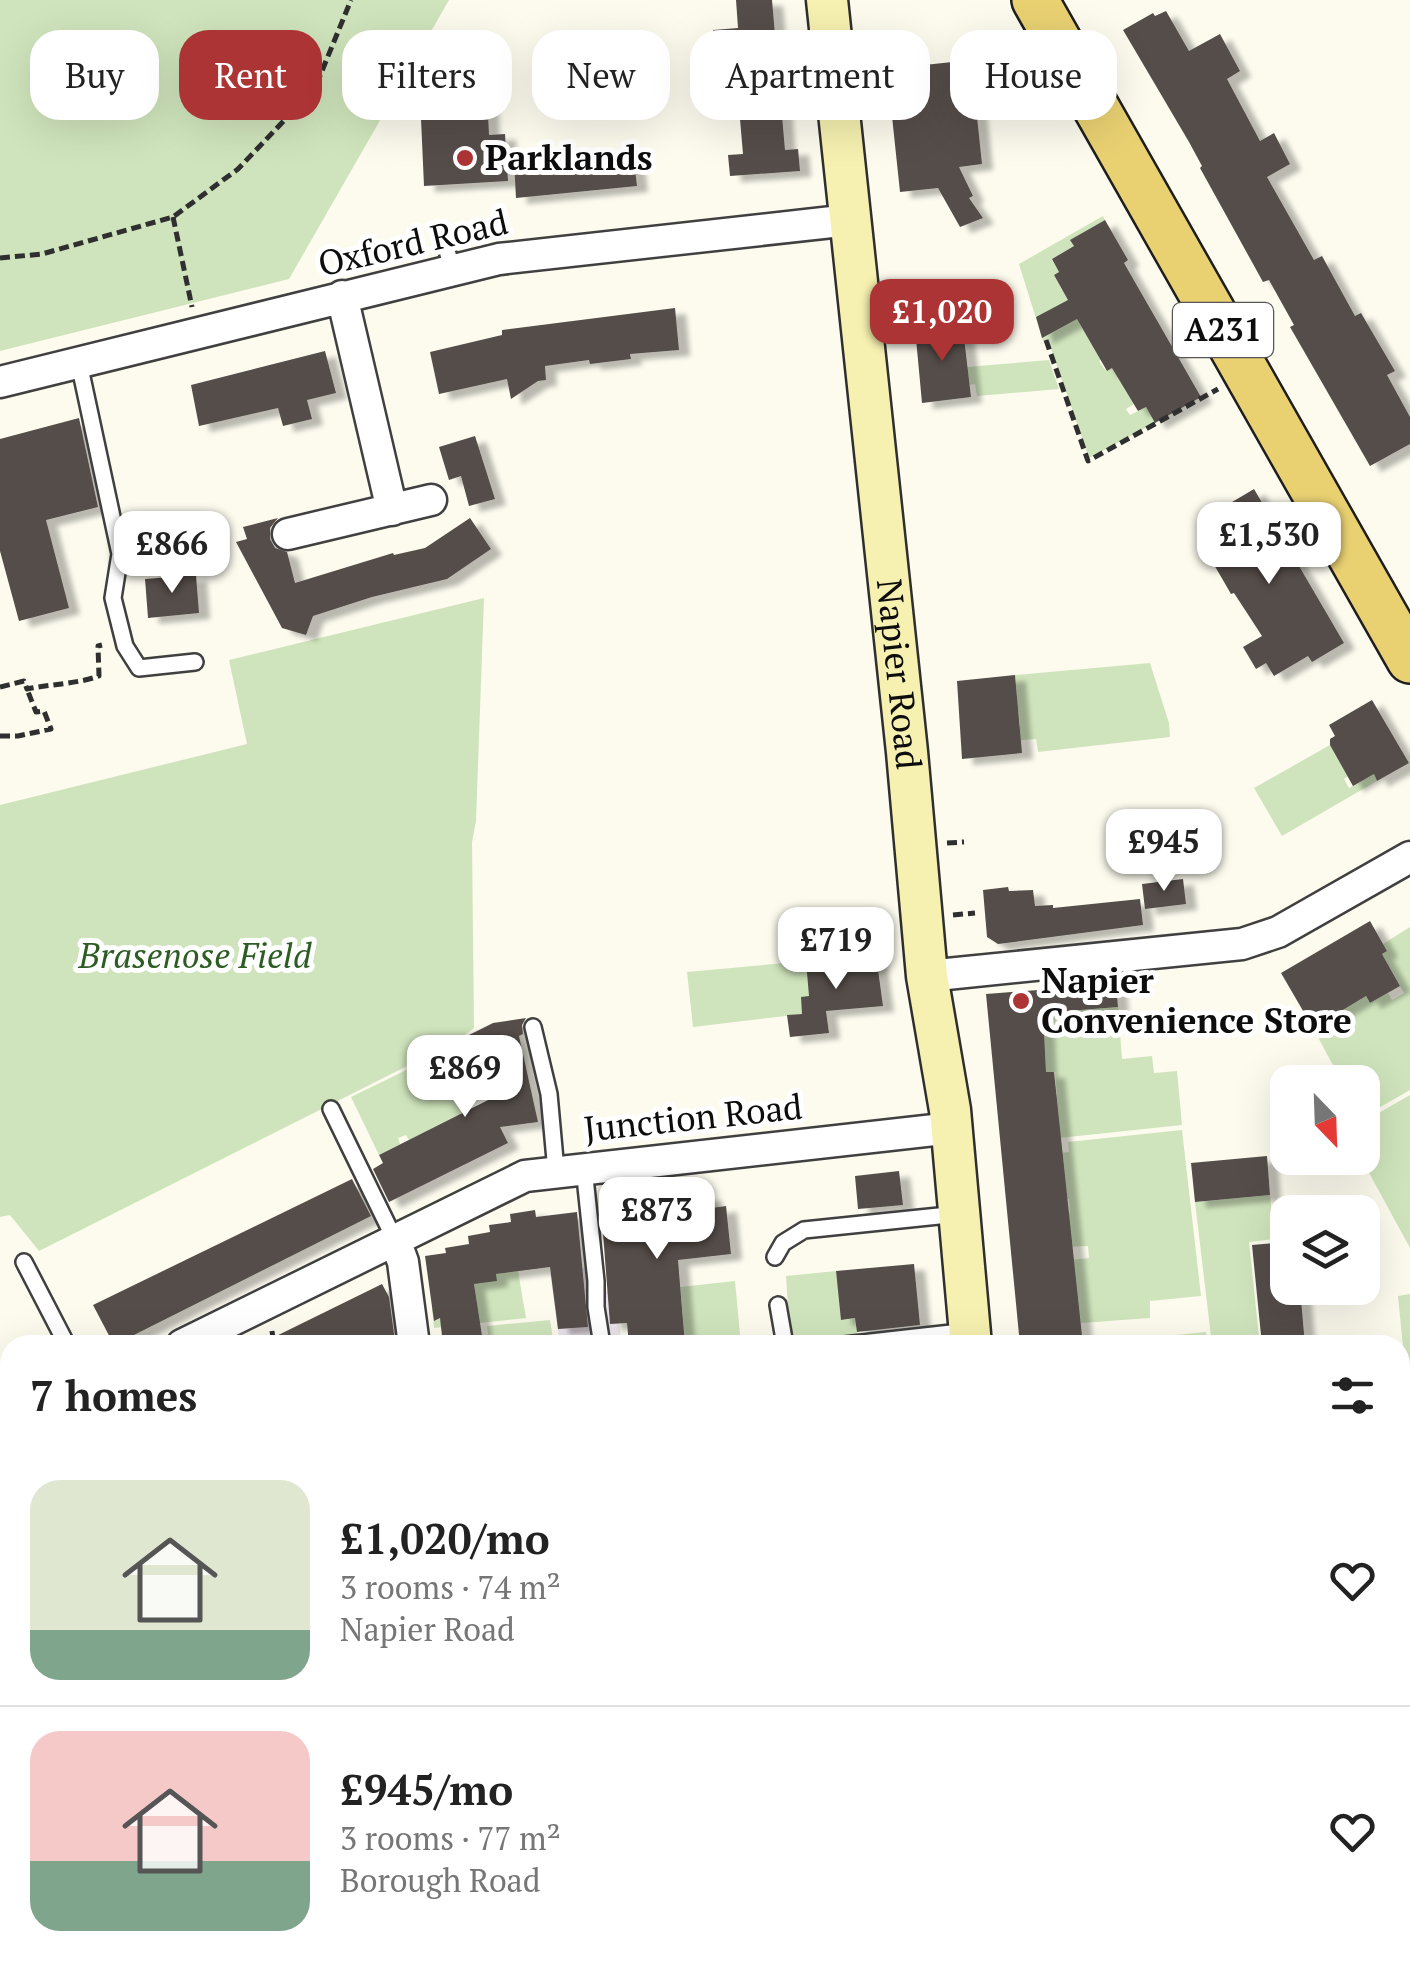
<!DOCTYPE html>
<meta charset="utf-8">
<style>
:root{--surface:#fff;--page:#f6f6f6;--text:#222;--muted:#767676;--line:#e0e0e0;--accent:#ad3435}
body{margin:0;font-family:"PT Serif",serif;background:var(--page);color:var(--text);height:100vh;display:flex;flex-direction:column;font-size:38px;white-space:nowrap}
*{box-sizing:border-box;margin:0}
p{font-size:32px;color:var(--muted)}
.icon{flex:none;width:55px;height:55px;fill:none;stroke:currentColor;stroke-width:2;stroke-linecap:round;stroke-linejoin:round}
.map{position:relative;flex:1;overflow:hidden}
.drawer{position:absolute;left:0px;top:1335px;width:1410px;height:640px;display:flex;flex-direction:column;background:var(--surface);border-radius:30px 30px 0 0;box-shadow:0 10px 40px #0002}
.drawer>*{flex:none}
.top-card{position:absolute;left:30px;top:30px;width:1350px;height:90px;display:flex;gap:20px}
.needle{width:65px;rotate:157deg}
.fabs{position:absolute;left:1270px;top:1065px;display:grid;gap:20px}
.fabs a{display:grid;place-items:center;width:110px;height:110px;border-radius:20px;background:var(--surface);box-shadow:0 10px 40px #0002;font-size:50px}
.price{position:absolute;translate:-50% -85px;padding:0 22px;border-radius:20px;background:#fff;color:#222;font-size:32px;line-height:65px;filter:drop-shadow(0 2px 5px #0008)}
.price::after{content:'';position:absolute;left:50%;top:60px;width:30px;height:22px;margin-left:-15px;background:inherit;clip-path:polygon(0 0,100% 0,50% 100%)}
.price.on{background:var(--accent);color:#fff}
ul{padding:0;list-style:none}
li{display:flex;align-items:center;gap:30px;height:250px;padding:0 30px}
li+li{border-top:2px solid var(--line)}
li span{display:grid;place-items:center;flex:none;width:280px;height:200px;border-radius:30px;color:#555}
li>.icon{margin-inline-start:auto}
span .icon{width:120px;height:120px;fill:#fffc;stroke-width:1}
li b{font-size:42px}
h2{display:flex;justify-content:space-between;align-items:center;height:120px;padding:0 30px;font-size:42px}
.pill{padding:0 35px;border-radius:30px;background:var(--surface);box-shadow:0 10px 40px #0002;font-size:35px;line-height:90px}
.pill.on{background:var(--accent);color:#fff}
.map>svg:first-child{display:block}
</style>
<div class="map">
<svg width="1410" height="1975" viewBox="0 0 1410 1975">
<defs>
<filter id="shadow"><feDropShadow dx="11" dy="6" stdDeviation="2.5" flood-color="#0004"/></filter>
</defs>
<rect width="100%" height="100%" fill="#fdfbee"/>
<!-- industrial -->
<path fill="#eae2ea" d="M588 1267 602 1289 615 1293 622 1345H560L550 1273Z"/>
<!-- green -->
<path fill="#cfe4bc" d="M0 0H449L289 279 0 351Z
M1103 216 1105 220 1071 240 1074 246 1052 259 1059 272 1054 275 1062 290 1090 274 1079 323 1085 332 1129 343 1099 361 1106 371 1119 364 1134 404 1126 409 1130 415 1146 407 1155 423 1089 458 1048 340 1043 341 1019 264Z
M1049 360 1059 389 977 396 975 384 969 385 967 367Z
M484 598 476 821 472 842 474 1028 455 1042 39 1251 10 1215 0 1217V805L247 744 229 660Z
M1150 663 1169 723 1170 737 1038 752 1036 739 999 742V736L1020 727 1019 712 996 713 991 705 1017 697 1015 675Z
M1330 745 1350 775 1344 779 1349 788 1374 774 1377 781 1282 836 1254 788Z
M1410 927V1090L1363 1117 1362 1082H1342L1313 1028 1361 999 1349 977 1353 974 1370 1003 1388 993 1392 1000 1404 993 1382 954 1387 951 1383 944Z
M806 961 838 973 802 1014 693 1027 687 972Z
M1118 1007 1122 1059 1152 1056 1154 1073 1177 1071 1182 1125 1059 1138 1030 1098 1057 1095 1055 1072 1027 1074V1029L1044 1027 1043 1013Z
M435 1056 464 1112 409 1140 406 1135 398 1138 400 1144 379 1155 351 1097Z
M1410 1095V1248L1361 1158 1363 1122Z
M1182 1130 1201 1296 1150 1301V1318L1081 1323 1060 1261 1089 1258 1088 1246 1065 1247 1055 1215 1070 1213 1069 1199 1053 1201 1037 1155 1069 1152 1068 1142Z
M1270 1195 1274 1239 1249 1242 1259 1337 1262 1345H1212L1195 1202Z
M518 1271 526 1318 434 1328 432 1308 475 1292 474 1284 496 1274Z
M836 1271 842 1320 881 1315 857 1330 858 1340 812 1343 790 1337 786 1276Z
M735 1281 741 1345H685L684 1339 647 1321 683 1317 680 1287Z
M1410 1294V1387H1407L1398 1296Z
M550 1320 554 1345H479L489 1341 487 1326Z
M1206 1332 1208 1345H1105L1104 1342Z
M573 1965H622L623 1975H575Z"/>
<!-- building -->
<path fill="#544e4a" filter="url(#shadow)" d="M736 0H772L785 150 798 149 800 171 730 176 728 155 743 154 735 61 715 63 713 30 738 28Z
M1166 11 1189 51 1220 34 1240 71 1227 79 1260 141 1274 133 1290 164 1267 177 1314 260 1322 256 1355 316 1361 313 1395 371 1387 375 1410 417V444L1370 466 1290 327 1294 325 1269 280 1263 282 1200 168 1202 166 1189 142 1123 30 1153 13 1155 16Z
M971 60 982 164 959 167 973 196 969 198 983 218 960 227 938 188 900 192 887 69Z
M487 92 489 135 505 134 508 181 424 186 420 96Z
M633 152 637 186 516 198 514 163Z
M1105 220 1128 260 1124 263 1201 397 1155 423 1146 407 1138 411 1112 368 1107 371 1077 319 1042 338 1036 317 1068 300 1054 275 1059 272 1052 259 1074 246 1070 240Z
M675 308 679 350 630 354 631 359 590 364 589 360 545 366 546 380 538 381 511 399 507 379 439 394 430 352 502 335V330Z
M950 325 951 330 963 329 971 397 922 403 915 328Z
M325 351 336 393 307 400 312 419 283 426 278 408 199 426 191 385Z
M79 418 98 507 46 520 69 608 19 621 0 551V439Z
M475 436 495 499 469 506 461 476 449 480 439 447Z
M1254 489 1344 643 1312 662 1308 656 1274 676 1266 663 1256 669 1243 647 1262 636 1234 593 1231 594 1198 537 1229 518 1222 508Z
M278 518 270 528V539L275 548 287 552 295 583 393 553 394 555 425 548 470 518 491 549 447 579 372 597 313 616 306 635 282 628 236 542 247 539 243 527Z
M196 575 199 613 148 618 145 579Z
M1015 675 1022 753 962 759 957 681Z
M1372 700 1409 763 1377 781 1374 774 1353 786 1330 745V739L1335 736 1329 725Z
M1183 879 1186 904 1145 909 1142 884Z
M1008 887 1009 891 1033 890 1035 906 1053 905V908L1140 899 1143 925 998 944 987 937 983 890Z
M1370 921 1387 951 1382 954 1400 986 1370 1003 1366 996 1313 1028 1281 973Z
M876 955 883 1006 826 1011 829 1033 790 1037 787 1015 802 1014 801 997 809 996 806 961Z
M1116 984 1118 1007 1043 1013 1046 1072H1054L1083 1345H1020L986 994Z
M526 1018 522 1025 523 1034 519 1036 538 1122 500 1127 508 1143 389 1202 373 1169 383 1163 379 1155 510 1089 499 1046 466 1062 455 1042 493 1023Z
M1267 1156 1270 1195 1195 1202 1191 1163Z
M899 1171 903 1205 858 1209 855 1176Z
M352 1179 371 1216 114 1345 93 1305Z
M711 1195 712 1208 726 1206 731 1254 678 1260 685 1345H629L627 1323 610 1324 601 1207Z
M535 1210 536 1217 577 1212 588 1327 558 1329 550 1267 496 1274 497 1281 474 1284 483 1342 443 1345 440 1318 434 1321 425 1256 446 1253 445 1248 469 1244 468 1236 490 1232 489 1225 511 1222 510 1214Z
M1288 1242V1289L1300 1288 1305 1345H1262L1252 1245Z
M914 1264 920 1325 857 1332 855 1318 841 1320 836 1271Z
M382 1284 389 1297 395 1341 387 1345H258Z"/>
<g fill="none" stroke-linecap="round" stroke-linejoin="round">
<!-- lane casing -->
<g stroke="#404040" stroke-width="20">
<path id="lane" d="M442 232 452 269
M79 363 120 554 113 598 125 646 139 668 195 662
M533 1027 549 1094 556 1171
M331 1109 395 1240
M584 1168 596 1281V1307L602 1345
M775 1257 783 1243 804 1230 958 1214
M24 1262 67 1345
M778 1305 785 1345
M844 1345 969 1331"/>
</g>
<!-- street casing -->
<g stroke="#404040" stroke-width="35">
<path id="street" d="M342 296 392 510
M0 382 499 259 850 220
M288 534 431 500
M927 976 1242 944 1278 932 1410 857
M395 1240 403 1262 414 1345
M182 1345 525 1176 952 1128
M0 1436 10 1431
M1400 1918 1410 1917
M202 1965 203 1975
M492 1965 494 1975"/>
</g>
<!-- secondary casing -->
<g stroke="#2f2f2f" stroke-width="45">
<g id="secondary">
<path id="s1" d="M827 0 907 752 927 976 950 1110 971 1345"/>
<path d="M0 1854 10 1868"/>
<path d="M66 1965 71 1975"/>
<path d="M1035 1965 1036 1975"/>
</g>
</g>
<!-- primary casing -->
<g stroke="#1e1e1e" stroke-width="50">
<path id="primary" d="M1035 0 1410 660"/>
</g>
<!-- path -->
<path stroke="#2f2f2f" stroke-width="5" stroke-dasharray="10 5" stroke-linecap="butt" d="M173 217 192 307
M0 258 42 254 173 217 238 169 315 88 351 0
M1046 340 1088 461 1218 389
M0 687 24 681 27 689C51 684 77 684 99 676L98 646 102 645
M0 736H18L51 729 44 711 36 712 27 689
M947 843 964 842
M953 915 975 913
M272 1331 274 1345
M3 1462 10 1534
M1400 1521 1410 1519
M361 1965 362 1975
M1066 1972 1138 1965
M298 1975 364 1965
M1251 1975 1265 1965"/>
<!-- lane -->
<use href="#lane" stroke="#fff" stroke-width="15"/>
<!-- street -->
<use href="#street" stroke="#fff" stroke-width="30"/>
<!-- secondary -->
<use href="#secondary" stroke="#f6f1b0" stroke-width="40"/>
<!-- primary -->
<use href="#primary" stroke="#e9d172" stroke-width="45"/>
</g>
<!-- markers -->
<g fill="#ad3435" stroke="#fff" stroke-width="4">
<circle cx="465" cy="158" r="10"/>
<circle cx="1021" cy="1001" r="10"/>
</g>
<g text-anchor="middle" stroke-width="10" stroke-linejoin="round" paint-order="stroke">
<!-- shield labels -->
<rect fill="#fff" stroke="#565656" stroke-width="2.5" x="1173" y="303" width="100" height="54" rx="8"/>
<g font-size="32" font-weight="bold" fill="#0d0d0d">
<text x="1223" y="341">A231</text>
</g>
<!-- poi labels -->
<g font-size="35" font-weight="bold" fill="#0d0d0d" stroke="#fff" text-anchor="start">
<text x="485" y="170">Parklands</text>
<text x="1041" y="993">Napier<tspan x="1041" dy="40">Convenience Store</tspan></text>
</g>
<!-- street labels -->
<g font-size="35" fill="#0d0d0d" stroke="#fff">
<text transform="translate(413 243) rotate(-13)" y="12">Oxford Road</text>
<text dy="12" stroke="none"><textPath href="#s1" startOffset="678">Napier Road</textPath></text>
<text transform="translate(693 1118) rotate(-6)" y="12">Junction Road</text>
</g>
<!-- park labels -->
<g font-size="35" font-style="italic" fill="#2e5d24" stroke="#fff">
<text x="195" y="968">Brasenose Field</text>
</g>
</g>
</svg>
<div class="fabs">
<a><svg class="needle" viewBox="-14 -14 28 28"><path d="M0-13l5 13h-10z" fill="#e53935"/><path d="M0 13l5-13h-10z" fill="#767676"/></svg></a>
<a><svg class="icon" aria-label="layers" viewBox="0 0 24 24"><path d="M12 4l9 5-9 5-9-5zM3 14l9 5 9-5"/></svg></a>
</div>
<b class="price on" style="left:942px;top:364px">£1,020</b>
<b class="price" style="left:1269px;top:587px">£1,530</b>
<b class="price" style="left:172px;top:596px">£866</b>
<b class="price" style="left:1164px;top:894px">£945</b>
<b class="price" style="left:836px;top:992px">£719</b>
<b class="price" style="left:465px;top:1120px">£869</b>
<b class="price" style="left:657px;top:1262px">£873</b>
<div class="top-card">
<a class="pill">Buy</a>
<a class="pill on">Rent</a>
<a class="pill">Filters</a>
<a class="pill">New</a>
<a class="pill">Apartment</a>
<a class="pill">House</a>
</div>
<section class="drawer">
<h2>7 homes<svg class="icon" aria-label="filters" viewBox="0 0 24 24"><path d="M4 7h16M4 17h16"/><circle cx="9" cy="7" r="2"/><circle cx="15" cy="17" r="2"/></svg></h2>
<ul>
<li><span style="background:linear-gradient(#dfe7d0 75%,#7fa58c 0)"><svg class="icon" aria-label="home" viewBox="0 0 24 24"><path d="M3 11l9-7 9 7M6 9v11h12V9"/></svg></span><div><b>£1,020/mo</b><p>3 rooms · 74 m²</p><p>Napier Road</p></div><svg class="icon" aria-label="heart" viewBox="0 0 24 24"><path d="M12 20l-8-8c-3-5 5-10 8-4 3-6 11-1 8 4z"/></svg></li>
<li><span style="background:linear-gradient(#f6c9c9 65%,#7fa58c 0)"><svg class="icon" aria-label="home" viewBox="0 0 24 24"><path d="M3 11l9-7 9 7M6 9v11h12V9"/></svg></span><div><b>£945/mo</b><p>3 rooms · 77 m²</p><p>Borough Road</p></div><svg class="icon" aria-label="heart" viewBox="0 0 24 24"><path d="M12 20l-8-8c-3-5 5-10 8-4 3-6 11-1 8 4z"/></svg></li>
</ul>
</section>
</div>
